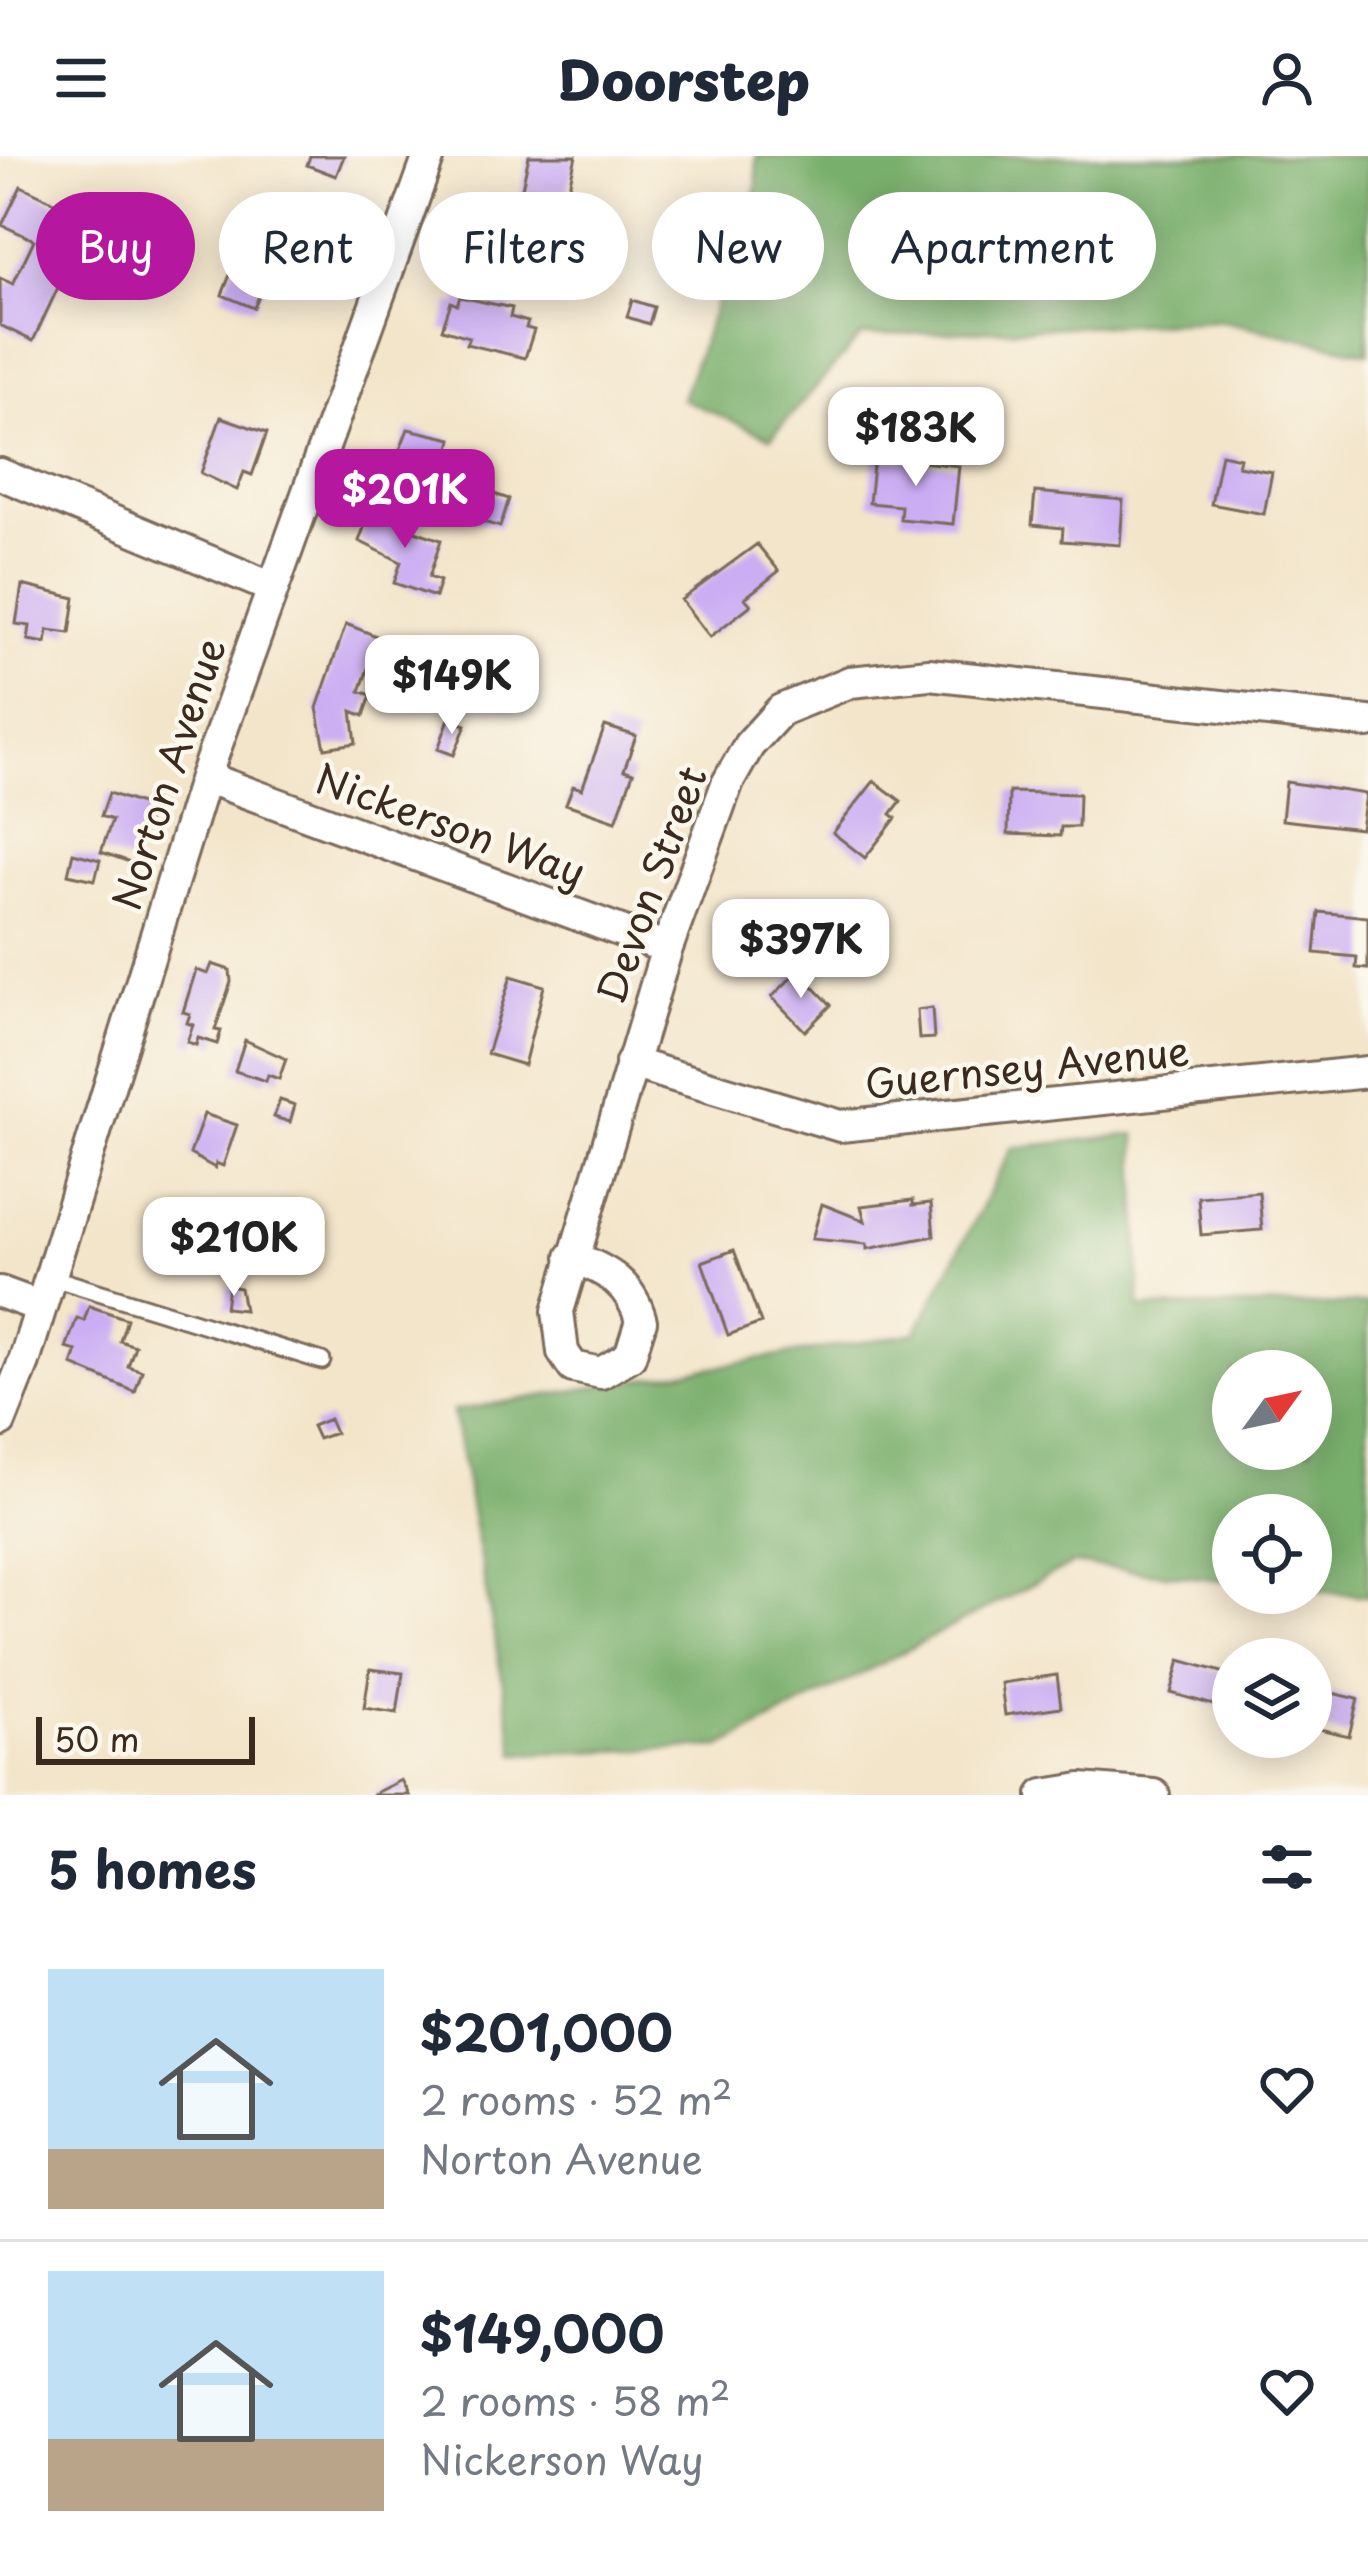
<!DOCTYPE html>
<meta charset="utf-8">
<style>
:root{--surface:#fff;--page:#f2f2f3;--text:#1f2937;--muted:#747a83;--line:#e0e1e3;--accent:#b5179e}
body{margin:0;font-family:"Playpen Sans",sans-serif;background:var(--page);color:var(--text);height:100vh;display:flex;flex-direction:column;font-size:45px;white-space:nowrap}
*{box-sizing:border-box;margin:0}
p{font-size:39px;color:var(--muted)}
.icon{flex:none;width:66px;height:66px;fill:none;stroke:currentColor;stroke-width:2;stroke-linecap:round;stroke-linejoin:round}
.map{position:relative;height:1639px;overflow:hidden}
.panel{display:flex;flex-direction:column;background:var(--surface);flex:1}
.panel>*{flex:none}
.banner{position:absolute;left:36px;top:36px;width:1296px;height:108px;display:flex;gap:24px}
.needle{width:78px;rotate:57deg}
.fabs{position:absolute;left:1212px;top:1194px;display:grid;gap:24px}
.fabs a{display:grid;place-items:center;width:120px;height:120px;border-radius:50%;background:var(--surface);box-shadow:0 6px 30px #0003;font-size:60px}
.scale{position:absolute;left:36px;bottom:30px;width:219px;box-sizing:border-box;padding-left:12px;border:6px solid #3b2a1e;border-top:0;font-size:33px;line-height:42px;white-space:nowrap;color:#3b2a1e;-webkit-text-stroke:9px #fbf7ec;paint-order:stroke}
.price{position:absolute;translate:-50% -102px;padding:0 27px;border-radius:24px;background:#fff;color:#222;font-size:39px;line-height:78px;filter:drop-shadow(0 3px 6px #0008)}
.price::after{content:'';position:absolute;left:50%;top:72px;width:36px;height:27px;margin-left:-18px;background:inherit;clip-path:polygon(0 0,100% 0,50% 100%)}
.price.on{background:var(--accent);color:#fff}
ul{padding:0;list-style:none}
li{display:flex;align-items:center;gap:36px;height:300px;padding:0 48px}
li+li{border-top:3px solid var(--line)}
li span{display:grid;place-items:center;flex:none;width:336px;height:240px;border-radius:0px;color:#555}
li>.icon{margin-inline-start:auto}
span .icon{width:144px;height:144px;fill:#fffc;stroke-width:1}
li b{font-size:51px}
h2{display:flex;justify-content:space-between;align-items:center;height:144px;padding:0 48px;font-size:51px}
.tag{padding:0 42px;border-radius:54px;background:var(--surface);box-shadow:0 6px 30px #0003;font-size:42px;line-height:108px}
.tag.on{background:var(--accent);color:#fff}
header{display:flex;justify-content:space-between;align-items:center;height:156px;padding:0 48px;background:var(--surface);font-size:54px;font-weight:800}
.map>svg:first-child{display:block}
</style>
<header><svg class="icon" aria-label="menu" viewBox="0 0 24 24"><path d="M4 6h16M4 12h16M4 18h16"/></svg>Doorstep<svg class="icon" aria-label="person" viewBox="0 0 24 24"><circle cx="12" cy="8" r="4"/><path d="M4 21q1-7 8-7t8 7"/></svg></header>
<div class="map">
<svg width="1368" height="1639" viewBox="0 0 1368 1639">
<rect width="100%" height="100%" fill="#fbf7ec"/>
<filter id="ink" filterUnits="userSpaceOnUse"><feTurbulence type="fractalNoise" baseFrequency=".00833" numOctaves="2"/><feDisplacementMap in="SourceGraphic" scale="24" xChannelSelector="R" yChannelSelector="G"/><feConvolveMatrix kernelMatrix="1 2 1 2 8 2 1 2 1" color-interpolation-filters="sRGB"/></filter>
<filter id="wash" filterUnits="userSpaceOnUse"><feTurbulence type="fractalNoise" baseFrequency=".004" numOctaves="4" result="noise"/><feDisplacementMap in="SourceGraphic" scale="48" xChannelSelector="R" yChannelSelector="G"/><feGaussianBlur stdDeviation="2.7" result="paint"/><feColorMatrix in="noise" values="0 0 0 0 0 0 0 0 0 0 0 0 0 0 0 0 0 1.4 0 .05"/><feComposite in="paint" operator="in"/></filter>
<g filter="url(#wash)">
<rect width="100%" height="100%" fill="#f3e5ca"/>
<!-- forest -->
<path fill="#79af6c" stroke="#5a6c45" stroke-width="3" fill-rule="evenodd" d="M756 0H1368V197L1219 164 861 180 771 282 682 243 757 31Z
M1136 978 1140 1152 1368 1148V1440L1311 1434V1359H1233V1425L1072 1408 721 1591 516 1598 453 1255 916 1177 1012 992ZM1233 1215H1311V1293H1233Z"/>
<g id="blocks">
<!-- building -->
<path fill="#cbadf3" d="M310 0H344L336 20 307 9Z
M529 0H576L565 47 520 41Z
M21 30 90 63 33 185 0 169V122L13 128 34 84 2 69Z
M288 62 317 74 300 130 268 117 254 152 222 139 234 109 251 116 257 100 271 106Z
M460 141 512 152 510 161 528 166 526 172 534 174 525 202 466 188 469 181 442 173 451 146 457 149Z
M632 144 654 151 649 168 627 161Z
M221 261 267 277 252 319 244 316 237 334 201 317Z
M408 273 452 283 444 319 434 317 430 335 408 330 413 307 396 304Z
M1221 298 1240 302 1238 310 1272 316 1264 358 1211 348Z
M874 301 959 310 953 368 900 363 901 350 869 347Z
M482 334 509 343 500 371 473 363Z
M1035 336 1123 344 1120 389 1062 385 1063 372 1032 369Z
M369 358 414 368 412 374 441 384 429 421 440 425 435 441 394 427 401 406 359 385Z
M757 388 779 415 745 442 751 449 710 481 681 444Z
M22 429 75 442 70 477 48 474 46 487 28 484 30 470 16 468Z
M346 468 379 481 360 535 371 539 364 560 352 555 356 587 325 592 317 552Z
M449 563 466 569 454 599 438 593Z
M605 570 636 580 624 614 633 617 616 665 566 648 573 630 582 633Z
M874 625 901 645 891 658 896 662 865 702 833 677Z
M1286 626 1366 638 1361 673 1282 664Z
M1009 636 1079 638 1078 671H1061L1060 680 1008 678Z
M109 637 152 652 133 707 101 696 112 664 101 660Z
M73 697 100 704 95 724 68 718Z
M1319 756 1368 761V813L1356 812 1357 801 1315 797Z
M212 808 230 814 231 826 215 874 221 875 217 888 198 882 196 889 187 886 193 869 187 867 190 858 183 856 196 814 208 818Z
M798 815 831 849 805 875 772 841Z
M511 820 544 830 524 909 487 898Z
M932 852 934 882 919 883 917 854Z
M245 884 286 903 279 923 268 919 266 925 235 915Z
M280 944 295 949 290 966 274 961Z
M204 958 237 969 223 1010 216 1007 215 1012 190 998Z
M1259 1036 1262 1074 1201 1079 1198 1041Z
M913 1044V1049L931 1047 934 1080 867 1093V1088L812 1083 822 1048 865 1065 861 1050Z
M734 1094 761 1167 728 1179 702 1106Z
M228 1130 240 1132 244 1154 225 1152Z
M89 1150 127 1163 120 1185 135 1190 128 1210 142 1215 135 1236 72 1209 77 1195 66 1192 77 1162 84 1165Z
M329 1263 335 1277 318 1283 312 1270Z
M1180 1504 1229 1518 1220 1551 1171 1537Z
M370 1513 403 1517 397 1557 364 1552Z
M1057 1519 1061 1551 1005 1559 1001 1527Z
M1311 1532 1358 1543 1349 1580 1311 1571Z
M401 1624 409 1639H371Z"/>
</g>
</g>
<g filter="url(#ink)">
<use href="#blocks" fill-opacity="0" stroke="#7b6b5a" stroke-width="3"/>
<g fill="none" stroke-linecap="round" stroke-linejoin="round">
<!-- lane casing -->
<g stroke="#7b6b5a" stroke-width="21">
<path id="lane" d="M50 1121 322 1205"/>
</g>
<!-- street casing -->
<g stroke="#7b6b5a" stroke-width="36">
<path id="street" d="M0 318 273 432
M205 621 667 792
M631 907 840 970 1368 916
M572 1101C607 1114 631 1127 641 1165L630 1200 601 1217 573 1211 563 1196 558 1155 667 792 727 628 749 589 781 554 850 526 929 518 1368 566
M0 1136 41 1151
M0 1266 24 1206 205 621 429 0
M1044 1639 1081 1633 1154 1639"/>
</g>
<!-- lane -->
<use href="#lane" stroke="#fff" stroke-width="15"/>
<!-- street -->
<use href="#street" stroke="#fff" stroke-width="30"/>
</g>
</g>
<g text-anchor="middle" stroke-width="9" stroke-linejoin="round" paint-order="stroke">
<!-- street labels -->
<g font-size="39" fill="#3b2a1e" stroke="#fbf7ec">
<text transform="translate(169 618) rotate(-72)" y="14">Norton Avenue</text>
<text transform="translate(450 670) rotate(20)" y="14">Nickerson Way</text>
<text transform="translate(652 729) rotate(-70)" y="14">Devon Street</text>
<text transform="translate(1027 912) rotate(-6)" y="14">Guernsey Avenue</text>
</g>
</g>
</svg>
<div class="fabs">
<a><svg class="needle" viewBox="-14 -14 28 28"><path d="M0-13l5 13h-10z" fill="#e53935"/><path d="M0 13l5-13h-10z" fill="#747a83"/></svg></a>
<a><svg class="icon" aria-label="locate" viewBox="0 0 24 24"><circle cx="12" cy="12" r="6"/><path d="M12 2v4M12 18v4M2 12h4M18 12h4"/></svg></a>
<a><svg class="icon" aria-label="layers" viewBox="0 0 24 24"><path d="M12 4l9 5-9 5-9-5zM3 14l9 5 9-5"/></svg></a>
</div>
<div class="scale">50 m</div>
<b class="price" style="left:916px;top:333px">$183K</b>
<b class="price on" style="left:405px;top:395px">$201K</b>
<b class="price" style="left:452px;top:581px">$149K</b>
<b class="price" style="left:801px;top:845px">$397K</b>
<b class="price" style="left:234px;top:1143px">$210K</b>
<div class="banner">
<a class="tag on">Buy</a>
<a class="tag">Rent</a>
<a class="tag">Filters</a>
<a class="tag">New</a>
<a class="tag">Apartment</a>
</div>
</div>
<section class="panel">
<h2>5 homes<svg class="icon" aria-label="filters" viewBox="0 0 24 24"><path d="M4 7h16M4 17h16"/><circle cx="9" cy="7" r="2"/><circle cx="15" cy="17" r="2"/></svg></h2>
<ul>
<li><span style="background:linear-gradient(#bfe0f5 75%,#b9a48a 0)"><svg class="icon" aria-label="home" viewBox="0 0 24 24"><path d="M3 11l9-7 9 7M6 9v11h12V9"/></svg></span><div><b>$201,000</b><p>2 rooms · 52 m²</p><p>Norton Avenue</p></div><svg class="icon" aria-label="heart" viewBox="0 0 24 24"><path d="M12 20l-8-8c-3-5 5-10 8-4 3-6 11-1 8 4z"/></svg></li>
<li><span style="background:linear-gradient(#bfe0f5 70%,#b9a48a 0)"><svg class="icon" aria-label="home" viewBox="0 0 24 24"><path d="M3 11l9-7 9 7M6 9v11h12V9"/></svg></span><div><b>$149,000</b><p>2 rooms · 58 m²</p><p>Nickerson Way</p></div><svg class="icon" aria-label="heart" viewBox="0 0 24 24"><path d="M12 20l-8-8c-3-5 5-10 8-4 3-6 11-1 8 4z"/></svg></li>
</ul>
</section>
